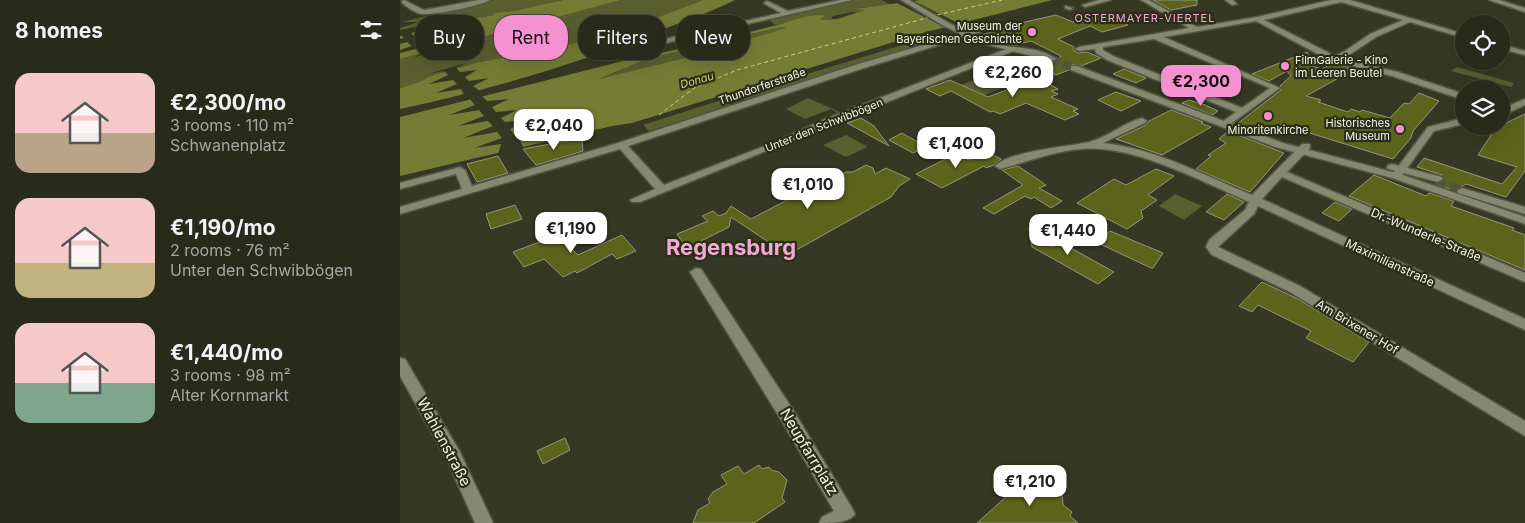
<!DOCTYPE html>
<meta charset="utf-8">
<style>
:root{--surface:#282a1a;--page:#343627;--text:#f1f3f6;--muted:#a5a7a2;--line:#444639;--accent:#f590d1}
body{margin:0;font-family:Inter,sans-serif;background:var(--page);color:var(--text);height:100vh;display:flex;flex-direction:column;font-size:19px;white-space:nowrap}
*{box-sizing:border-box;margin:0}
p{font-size:16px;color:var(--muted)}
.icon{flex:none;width:28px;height:28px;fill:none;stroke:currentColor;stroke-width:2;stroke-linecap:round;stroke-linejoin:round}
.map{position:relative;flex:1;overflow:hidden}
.side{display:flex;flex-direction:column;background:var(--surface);width:400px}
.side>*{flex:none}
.top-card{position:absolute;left:15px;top:15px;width:475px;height:45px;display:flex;gap:10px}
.tools{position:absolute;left:1055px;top:15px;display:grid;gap:10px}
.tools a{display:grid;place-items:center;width:55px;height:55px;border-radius:50%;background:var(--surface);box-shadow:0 5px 20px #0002,0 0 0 1px var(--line);font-size:25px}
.price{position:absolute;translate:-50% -42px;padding:0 11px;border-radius:10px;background:#fff;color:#222;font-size:16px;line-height:32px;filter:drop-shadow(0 1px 2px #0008)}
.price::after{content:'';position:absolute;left:50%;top:30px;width:15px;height:11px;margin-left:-8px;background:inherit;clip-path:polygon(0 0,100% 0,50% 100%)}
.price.selected{background:var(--accent);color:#111}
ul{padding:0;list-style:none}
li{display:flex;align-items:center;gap:15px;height:125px;padding:0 15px}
li span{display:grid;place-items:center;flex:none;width:140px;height:100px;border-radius:15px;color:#555}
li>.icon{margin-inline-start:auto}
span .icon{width:60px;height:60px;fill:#fffc;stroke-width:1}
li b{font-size:21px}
h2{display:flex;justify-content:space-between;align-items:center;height:60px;padding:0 15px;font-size:21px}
.chip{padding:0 18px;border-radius:20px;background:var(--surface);box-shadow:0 5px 20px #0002,0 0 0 1px var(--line);font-size:18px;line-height:45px}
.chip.selected{background:var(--accent);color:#111}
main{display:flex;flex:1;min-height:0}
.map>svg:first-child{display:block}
</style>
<main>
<section class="side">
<h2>8 homes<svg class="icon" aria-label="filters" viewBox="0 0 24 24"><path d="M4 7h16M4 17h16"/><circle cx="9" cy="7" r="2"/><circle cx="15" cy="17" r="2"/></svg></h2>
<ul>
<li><span style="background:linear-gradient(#f6c9c9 60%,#b9a48a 0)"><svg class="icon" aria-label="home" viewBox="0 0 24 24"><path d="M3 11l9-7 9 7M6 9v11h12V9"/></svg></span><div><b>€2,300/mo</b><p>3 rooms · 110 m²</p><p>Schwanenplatz</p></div></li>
<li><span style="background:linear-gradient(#f6c9c9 65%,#c2b280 0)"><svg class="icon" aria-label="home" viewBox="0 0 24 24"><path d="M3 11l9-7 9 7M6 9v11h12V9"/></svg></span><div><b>€1,190/mo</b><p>2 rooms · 76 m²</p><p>Unter den Schwibbögen</p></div></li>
<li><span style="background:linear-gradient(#f6c9c9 60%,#7fa58c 0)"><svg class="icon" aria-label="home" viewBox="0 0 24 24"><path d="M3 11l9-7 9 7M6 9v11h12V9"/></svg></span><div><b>€1,440/mo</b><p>3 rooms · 98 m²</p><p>Alter Kornmarkt</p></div></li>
</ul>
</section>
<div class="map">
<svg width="1125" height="523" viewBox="0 0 1125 523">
<rect width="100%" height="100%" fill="#353822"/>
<!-- green -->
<path fill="#595f2f" d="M93 0H163L113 11 93 13 95 14 93 15 25 29 21 28 27 25 0 30V28L18 22H2Z
M221 0H303L232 27 185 41 75 63 28 77 22 81 0 88V59Z
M449 0H482L491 5 459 8 466 10 456 13 453 12 433 16 431 19 419 21 425 16 375 25 367 18Z
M381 27 387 28 289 57 198 80 247 59Z
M535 35 541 38 344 100 338 95Z
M1057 67 1114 83 1111 87 1051 71Z
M598 71 622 81 584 95 561 85Z
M408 98 440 112 437 113 431 109 405 119 386 109Z
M324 99 331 105 249 131 243 125Z
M446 135 468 147 446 157 423 145Z
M775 194 802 206 784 220 759 206Z"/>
<!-- water -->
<path fill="#747c36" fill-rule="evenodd" d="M163 0H221L0 59V36L40 25 93 15 95 14 92 13 113 11Z
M303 0H335C315 10 293 18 272 26 184 62 93 89 0 109V88L22 81 28 77 75 63 185 41 232 27Z
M520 0H652L526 32 232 123 212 126 0 176V117L239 57C284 49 329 37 373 26 386 23 413 12 425 16L420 20 437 19 465 10 455 9ZM381 27 386 28 289 57 199 79 247 59Z"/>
<!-- pier -->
<path fill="#353822" d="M512 0 562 25 548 29 497 3Z
M24 27 10 32 14 36 28 34 18 39 22 43 40 39 27 46 33 50H39L15 57 21 53 16 49 0 53V50L12 46 7 42 0 44V39L4 38 0 33Z
M66 63 56 68 60 72 77 70 65 77 69 81 89 78 73 86 81 92 65 96 61 89 36 93 57 84 53 80 29 84 48 75 44 71 28 74Z
M86 92 82 96 87 101 109 99 92 107 96 112 117 110 101 118 105 122 129 120 110 129 114 135 138 132 120 141 124 148 98 155 101 144 74 148 102 138 97 132 63 138 93 126 88 121 58 126 84 116 79 110 49 115 75 105 70 99H62Z"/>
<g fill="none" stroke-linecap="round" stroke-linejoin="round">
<!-- ferry -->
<path stroke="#cad774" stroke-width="1" stroke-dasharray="4 3" stroke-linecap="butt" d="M537 15 602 0
M259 115 294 88 337 70 530 17"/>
</g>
<!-- building -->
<path fill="#5c631b" stroke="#93977e" d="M753 0H797V5L771 10Z
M656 15 673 22 703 15 728 25 702 32 690 26 658 39 674 47 673 50 678 53 687 52 701 58 681 66 671 64 669 70 656 75 641 67 649 64 644 62 653 63 661 56 631 41 616 45 608 44 599 43 582 35 625 22Z
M907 52 910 58 901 63 922 69 933 63 955 69 906 96 921 100 918 102 948 112 951 109 960 112 962 110 990 118 1004 103 1009 104 1019 93 1039 101 1013 131 1011 138 993 159 881 124 869 136 837 124 881 90 880 86 891 76 887 71 869 81 852 74Z
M724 69 746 78 736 83 713 74Z
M638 78 658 89 651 91 658 94 651 97 678 109 673 111 679 114 665 120 626 103 600 114 593 111 590 112 551 91 540 96 526 89 550 80 588 97Z
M716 92 741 101 721 111 698 100Z
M789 100 805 105 818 111 812 115 782 103Z
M771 110 801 121 803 122 801 123 811 127 762 155 716 139 746 125 749 121Z
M1125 114V171L1106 197 1066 184 1055 191 1035 184 1044 181 1042 175 1017 167 1024 158 1102 184 1117 167 1078 155 1097 126H1101V122L1106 123Z
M461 118 474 126 489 146 447 123Z
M828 131 884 153 850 192 796 169 811 156 808 155 826 143 819 139Z
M502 133 507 136 527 147 513 153 489 140Z
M182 138 183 151 136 165 123 149Z
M587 152 601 159 594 165 586 168 584 166 542 188 516 174 555 154 569 160Z
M98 156 108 173 77 182 67 164Z
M466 165 473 168 475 174 486 168 510 179 499 186 491 197 391 253 389 251 385 253 331 217 329 227 287 248 277 234 308 221 302 216 313 211 319 216 326 213 331 206 351 219 438 173 441 175 446 172H453Z
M618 166 646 185 639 188 662 201 651 208 634 197 631 199 625 196 594 214 583 208 623 185 602 170Z
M756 169 774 176 748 195 757 200 741 211 743 218 727 229 677 203 714 179 726 185Z
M974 175 1026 196 1029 193 1054 201 1051 206 1114 228 1112 230 1125 235V270L949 196Z
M827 194 844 202 824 220 806 212Z
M935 202 939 204 952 209 939 221 922 213Z
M115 205 122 219 91 229 86 214Z
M629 228H649L652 247 660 242 714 272 698 284 632 247Z
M710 231 763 253 753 268H751L696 242Z
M158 235 178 255 222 235 236 251 217 259 212 254 177 273 175 271 163 277 144 259 124 267 113 252Z
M862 282 898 299 969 342 953 362 906 338 911 331 858 305 852 312 839 306Z
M165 438 170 450 143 464 137 451Z
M359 465 362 469 369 467 371 470 379 472 387 480 382 498 385 502 354 523H293L298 510 310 503 308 499 313 492 327 484 321 475 338 466 344 474Z
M626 479 648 489H656L662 494 663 505 672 512 670 516 678 523H577Z"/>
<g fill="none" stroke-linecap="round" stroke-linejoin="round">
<!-- tertiary-tunnel-far1 -->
<path stroke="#51543f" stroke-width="8" stroke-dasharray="8 4" stroke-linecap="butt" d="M652 59 674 68"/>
<!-- tertiary-tunnel -->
<path stroke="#51543f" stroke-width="10" stroke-dasharray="10 5" stroke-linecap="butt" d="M1036 182 1062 191"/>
<!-- minor casing -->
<g stroke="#545643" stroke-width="3">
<path id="minor" d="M4 0 24 10 79 0H90C80 6 36 15 23 14 15 14 8 7 2 3V1Z
M440 0H452L278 40 241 50 237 48 276 36 381 13 365 4 364 3 367 1 388 11Z
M699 0H711L685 7 682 5Z
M741 0H749L797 27 857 17 931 0H950L1064 34V38L1010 22 976 37 943 59 998 72 1064 94V100L992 76 931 61 856 21 764 37 880 88 828 126H822V122L836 112 707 60 696 53 695 49 679 51 675 49 679 47 789 28ZM941 2 1003 20 970 34 945 51 935 56 864 20ZM754 39 870 88 842 108 713 56 703 50V47Z
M825 0H833L837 4 832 5Z
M1089 0H1099L1125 8V12Z
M665 6 673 8 670 10 665 8Z
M574 30 581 32 461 69 228 146 264 185 370 144 423 120 609 48 616 50 240 202H232L230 200 255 189 220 149 0 214V207L62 189 56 174 0 189V183L60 167 65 170 72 186 218 143 455 65Z
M1101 44 1125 51V55L1101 49Z
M1125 99V105L1101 116V109Z
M742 118 747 121 745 123 703 143C755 148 805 176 852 195L902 144H910V148L887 172 1125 273V282L882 177 862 199 1125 319V330L858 206 854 214 818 247 900 286 1125 421V436L890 292 812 255 806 247 809 240 845 210 849 202C803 182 732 144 682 149 653 151 628 162 600 169L595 166C610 151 667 147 689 142 707 138 723 123 742 118Z
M1064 118V124L1034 131 1000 178H992L991 176 1028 127Z
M296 268 301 269 395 413 452 508 455 514C449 523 432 523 419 523L422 517 434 511 383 423 290 272Z
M0 358 5 359 60 452 93 523H75L47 460 0 376Z"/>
</g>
<!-- tertiary casing -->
<g stroke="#545643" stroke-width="3">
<path id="tertiary" d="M501 0H509C536 15 563 33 592 43 611 49 640 46 656 59L652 61 577 42 544 26Z
M671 66H677L883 143 1000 174 1125 217V224L992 178 875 147 671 70Z
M992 164 1042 177 1043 179 1038 182 988 169 987 167 988 165Z
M1062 188 1125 207V214L1058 193 1057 191Z"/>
</g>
<!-- minor -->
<use href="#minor" fill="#84896f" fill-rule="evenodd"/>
<!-- tertiary -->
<use href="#tertiary" fill="#84896f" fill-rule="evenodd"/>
</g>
<!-- markers -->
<g fill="#f590d1" stroke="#2b2e18" stroke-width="2">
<circle cx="632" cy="32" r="5"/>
<circle cx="885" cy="66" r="5"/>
<circle cx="868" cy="116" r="5"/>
<circle cx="1000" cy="129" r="5"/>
</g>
<g text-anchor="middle" stroke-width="4.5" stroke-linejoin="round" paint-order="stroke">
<!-- far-neighbourhood labels -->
<g font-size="11" letter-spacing="1" fill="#f1aad6" stroke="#2b2e18">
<text x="745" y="22">OSTERMAYER-VIERTEL</text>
</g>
<!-- far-poi labels -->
<g font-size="11" fill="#f1f4e6" stroke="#2b2e18" text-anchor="end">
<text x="622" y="30">Museum der<tspan x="622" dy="13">Bayerischen Geschichte</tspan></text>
<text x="895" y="64" text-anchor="start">FilmGalerie - Kino<tspan x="895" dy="13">im Leeren Beutel</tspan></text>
<text x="990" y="127">Historisches<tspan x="990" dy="13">Museum</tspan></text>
<text x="868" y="134" text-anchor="middle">Minoritenkirche</text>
</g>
<!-- far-water labels -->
<g font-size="11" font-style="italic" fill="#cad774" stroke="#2b2e18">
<text transform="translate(297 80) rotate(-16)" y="4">Donau</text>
</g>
<!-- far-street labels -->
<g font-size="11" fill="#f1f4e6" stroke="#2b2e18">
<text transform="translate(362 86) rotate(-19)" y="4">Thundorferstraße</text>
<text transform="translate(424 125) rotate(-22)" y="4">Unter den Schwibbögen</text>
</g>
<!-- street labels -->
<g font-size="12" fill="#f1f4e6" stroke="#2b2e18">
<text transform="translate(1026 235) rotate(23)" y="4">Dr.-Wunderle-Straße</text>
<text transform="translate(990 263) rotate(25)" y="4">Maximilianstraße</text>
<text transform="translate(957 327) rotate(31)" y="4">Am Brixener Hof</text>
</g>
<!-- near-street labels -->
<g font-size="15" fill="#f1f4e6" stroke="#2b2e18">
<text transform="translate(44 442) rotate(62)" y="5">Wahlenstraße</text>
<text transform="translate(409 452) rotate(59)" y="5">Neupfarrplatz</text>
</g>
<!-- town labels -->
<g font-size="22" font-weight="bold" fill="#f1aad6" stroke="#2b2e18">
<text x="331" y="255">Regensburg</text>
</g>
</g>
</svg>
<div class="tools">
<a><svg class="icon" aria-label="locate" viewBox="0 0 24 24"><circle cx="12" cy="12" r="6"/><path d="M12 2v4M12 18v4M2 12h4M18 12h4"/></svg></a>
<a><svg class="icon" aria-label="layers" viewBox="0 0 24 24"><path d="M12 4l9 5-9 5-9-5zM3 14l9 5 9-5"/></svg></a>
</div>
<b class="price" style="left:613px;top:98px">€2,260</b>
<b class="price selected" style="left:801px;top:107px">€2,300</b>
<b class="price" style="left:154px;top:151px">€2,040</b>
<b class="price" style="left:556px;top:169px">€1,400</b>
<b class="price" style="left:408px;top:210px">€1,010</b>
<b class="price" style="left:171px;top:254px">€1,190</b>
<b class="price" style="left:668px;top:256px">€1,440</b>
<b class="price" style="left:630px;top:507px">€1,210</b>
<div class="top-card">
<a class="chip">Buy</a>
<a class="chip selected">Rent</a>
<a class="chip">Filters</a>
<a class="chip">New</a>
</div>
</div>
</main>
